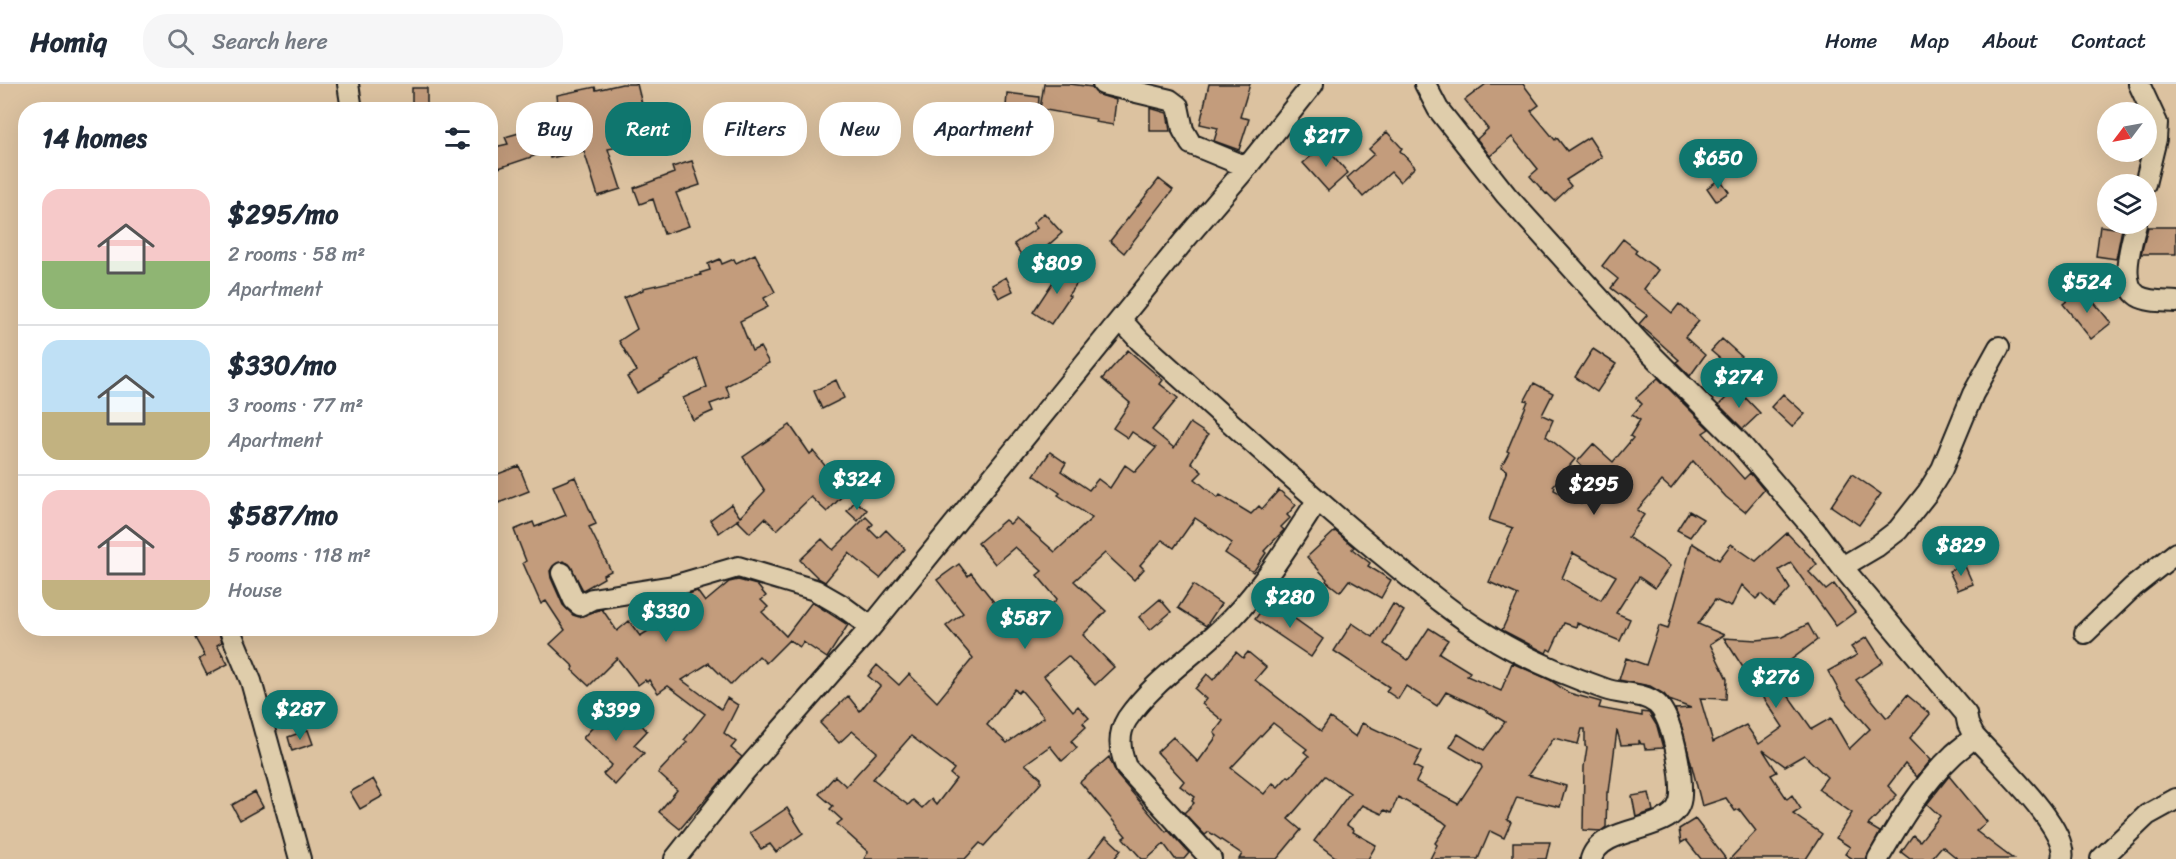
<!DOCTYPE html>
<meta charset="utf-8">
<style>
:root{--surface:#fff;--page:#f6f6f7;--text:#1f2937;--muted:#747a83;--line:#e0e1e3;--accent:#0f766e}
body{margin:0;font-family:Sriracha,sans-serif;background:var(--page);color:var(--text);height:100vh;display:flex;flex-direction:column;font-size:22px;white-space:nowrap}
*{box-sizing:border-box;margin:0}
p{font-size:20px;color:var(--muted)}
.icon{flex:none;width:33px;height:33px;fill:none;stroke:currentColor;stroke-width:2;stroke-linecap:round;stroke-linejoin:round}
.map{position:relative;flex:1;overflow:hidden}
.sheet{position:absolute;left:18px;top:18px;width:480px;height:534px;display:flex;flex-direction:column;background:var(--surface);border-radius:24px;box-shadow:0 6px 24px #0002}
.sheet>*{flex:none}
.guide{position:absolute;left:516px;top:18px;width:570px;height:54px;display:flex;gap:12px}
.needle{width:39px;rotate:238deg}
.controls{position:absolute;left:2097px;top:18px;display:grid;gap:12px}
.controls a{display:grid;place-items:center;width:60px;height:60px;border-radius:50%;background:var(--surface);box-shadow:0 6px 24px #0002;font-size:30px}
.price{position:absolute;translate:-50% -51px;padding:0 14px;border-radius:21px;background:var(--accent);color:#fff;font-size:20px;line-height:39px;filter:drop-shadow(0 2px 3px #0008)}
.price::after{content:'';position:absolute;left:50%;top:36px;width:18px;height:14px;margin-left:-9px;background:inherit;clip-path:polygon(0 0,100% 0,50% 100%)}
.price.active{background:#222;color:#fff}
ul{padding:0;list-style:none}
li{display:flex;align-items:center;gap:18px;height:150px;padding:0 24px}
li+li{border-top:2px solid var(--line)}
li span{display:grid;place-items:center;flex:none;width:168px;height:120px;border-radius:18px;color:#555}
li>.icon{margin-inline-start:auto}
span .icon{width:72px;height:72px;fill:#fffc;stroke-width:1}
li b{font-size:26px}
h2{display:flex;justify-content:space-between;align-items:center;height:72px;padding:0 24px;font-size:26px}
.tag{padding:0 21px;border-radius:24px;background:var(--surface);box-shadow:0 6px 24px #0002;font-size:21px;line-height:54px}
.tag.active{background:var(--accent);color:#fff}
header{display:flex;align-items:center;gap:36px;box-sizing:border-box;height:84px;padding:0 30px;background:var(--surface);border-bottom:2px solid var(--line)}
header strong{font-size:28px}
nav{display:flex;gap:33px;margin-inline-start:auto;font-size:21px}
.search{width:420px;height:54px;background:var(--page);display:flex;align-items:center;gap:15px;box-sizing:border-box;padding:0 21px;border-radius:24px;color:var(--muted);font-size:22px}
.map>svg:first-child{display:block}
</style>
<header>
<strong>Homiq</strong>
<div class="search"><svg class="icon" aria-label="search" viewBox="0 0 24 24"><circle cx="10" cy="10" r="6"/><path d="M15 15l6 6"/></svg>Search here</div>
<nav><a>Home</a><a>Map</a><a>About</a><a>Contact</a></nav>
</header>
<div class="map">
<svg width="2176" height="775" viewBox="0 0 2176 775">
<rect width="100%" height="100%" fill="#dcc2a0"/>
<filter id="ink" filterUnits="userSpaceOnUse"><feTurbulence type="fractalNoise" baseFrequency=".0167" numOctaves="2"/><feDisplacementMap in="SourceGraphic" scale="12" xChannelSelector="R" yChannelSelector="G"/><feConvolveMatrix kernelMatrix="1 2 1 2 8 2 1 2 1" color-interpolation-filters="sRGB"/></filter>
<g filter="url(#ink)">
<!-- building -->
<path fill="#c39c7c" stroke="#1c1c1c" stroke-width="1.5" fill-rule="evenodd" d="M622 0H637L646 36 650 35 655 56 608 65 621 105 598 112 584 67 550 74 549 67 490 87V64L508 60 505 53 519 49 522 59 561 51 557 11 595 3 596 6Z
M1044 0H1070L1092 3 1100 11 1116 16 1113 41 1095 38 1096 35 1040 25Z
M1209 0H1250L1240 33 1249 35 1239 66 1214 57 1218 44 1200 40Z
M1486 0H1523L1539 21 1531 27 1555 56 1557 54 1567 67 1589 53 1602 73 1566 96 1571 102 1555 117 1547 109 1546 110 1530 92 1538 85 1512 53 1490 72 1477 55 1488 45 1465 16Z
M412 4H427V26H412Z
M1007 9 1039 13 1038 27 1006 23Z
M1150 24 1167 29 1170 47H1150Z
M1387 48 1402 64 1400 67 1415 83 1400 98 1391 88 1363 113 1347 94 1374 70 1369 65Z
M1324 61 1348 89 1328 107 1303 79Z
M692 77 700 101 676 109 689 142 664 150 653 115 640 120 634 104 674 89 672 83Z
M1159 95 1173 106 1124 169 1110 157Z
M1720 95 1729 108 1716 117 1707 104Z
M1044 129 1062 149 1043 166 1064 181 1050 188 1038 179 1030 184 1014 160 1037 144 1033 139Z
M2100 142 2122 145 2116 175 2096 172Z
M2148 143H2176V170H2141Z
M1623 155 1637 166 1635 169 1658 186 1644 205 1672 229 1679 220 1699 237 1685 253 1705 271 1690 292 1676 278 1679 276 1639 240 1647 231 1611 204 1618 195 1602 182Z
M755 170 775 208 764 214 768 223 740 237 752 267 760 263 769 279 726 302 730 313 710 320 713 327 693 336 683 314 707 303 697 274 637 309 627 293 637 287 619 257 637 245 624 214 643 206V204L701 191 700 189 710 186 708 180 720 175 722 180 734 175 736 179Z
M1064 181 1081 194 1068 211 1070 212 1051 240 1033 228Z
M1006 193 1013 207 999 214 992 201Z
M2083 205 2111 239 2091 255 2063 220Z
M1722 255 1741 272 1731 284 1711 267Z
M1593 265 1616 280 1597 308 1575 293Z
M1128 266 1163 296 1160 300 1178 314 1152 346 1174 364 1190 339 1208 351 1191 378 1202 388 1195 395 1218 414 1220 411 1251 430 1259 422 1262 425 1279 406 1296 421 1287 431 1290 434 1281 443 1284 446 1264 467 1266 469 1253 488 1225 469 1232 459 1195 434 1174 464 1162 456 1140 481 1144 485 1134 496 1105 469 1074 497 1106 527 1083 551 1114 583 1095 601 1068 572 1044 592 1073 627 1078 622 1089 634 1083 639 1086 643 1071 657 1077 664 1062 677 1050 662 1025 680 1041 694V699L984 762 980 759 965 775H864L868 768 837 740 842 736 830 725 833 722 819 710 835 692 846 702 877 668 852 647 839 659 820 639 848 612 860 627 880 602 868 592 877 581 899 601 909 590 937 618 973 574 946 542 963 529 937 496 959 480 968 492 971 489 994 518 1023 550 1057 515 1037 491 1042 487 1015 463 995 480 978 459 1005 436 1010 440 1016 434 1055 468 1092 434 1058 411 1060 409 1034 391 1050 368 1066 379 1061 387 1089 406 1098 395 1110 404 1125 381 1135 388 1156 364 1132 348 1128 354 1113 344 1130 319 1102 295ZM1015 605 1018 609 1021 606 1044 633 1007 659 987 641ZM911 652 954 685 950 690 956 695 936 721 931 715 922 724 913 716 908 721 873 695Z
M1658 294 1709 345 1703 349 1744 395 1750 389 1764 406 1745 428 1726 413 1693 377 1671 405 1662 397 1637 426 1644 431 1628 453 1670 482 1655 504 1639 493 1616 529 1630 535 1620 557 1577 539 1576 543 1564 539 1551 567 1548 565 1546 569 1502 546 1518 511 1489 498 1513 444 1489 436 1507 386 1501 383 1509 368 1507 367 1528 317 1525 316 1534 299 1553 309 1542 331 1553 336 1546 352 1575 375 1553 402 1555 403 1554 406 1581 420 1599 399 1577 378 1593 360 1613 378 1633 354 1630 352 1640 336 1632 331 1642 320 1636 314ZM1573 469 1616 492 1601 516 1562 494Z
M836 296 844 314 822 325 814 307Z
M1736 304 1760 329 1743 345 1719 321Z
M1783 310 1805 330 1792 343 1771 323Z
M790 341 810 370 813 367 827 384 820 389 844 410 827 428 811 413 777 446 765 434 750 449 737 436 739 435 719 449 710 436 731 420 740 433 765 407 743 373Z
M519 382 529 407 496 420 490 407V393Z
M1852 390 1881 410 1859 441 1831 422Z
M575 393 596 440 589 443 611 487 603 491 604 494 583 506 569 480 563 477 553 482 550 487 551 494 563 521 573 531 579 533 602 525 617 547 629 537 640 552 671 533 661 521 669 515 673 514 676 518 686 511 697 507 705 518 729 498 738 496 757 501 766 512 761 516 768 523 762 528 786 552 812 518 848 541 827 574 803 558 800 563 789 556 766 579 759 572 731 601 709 579 682 596 721 625 727 614 738 621 724 649 736 658 731 664 742 673 680 745 659 728 677 706 658 689 687 658 684 656 705 630 668 602 658 609 649 596 647 598 645 596 638 601 617 574 589 602 572 586 574 583 550 560 565 546 546 517 541 520 523 479 526 477 514 446 533 438 535 443 566 431 553 402Z
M855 417 867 426 858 437 847 427Z
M1689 427 1703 435 1690 453 1677 446Z
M866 433 873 440 869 445 878 454 886 446 905 465 880 494 849 469 825 498 818 494 800 476 822 455 833 466Z
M1335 447 1354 463 1352 465 1370 479 1368 482 1391 496 1381 514 1349 496 1340 508 1326 497 1327 495 1307 473Z
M1787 449 1817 480 1809 488 1826 506 1834 500 1855 528 1836 542 1791 479 1779 486 1790 505 1774 522 1761 510 1756 515 1742 501 1731 523 1715 516 1698 540 1724 551 1710 560 1727 595 1726 615 1700 614 1713 658 1746 641 1759 660 1783 643 1756 602 1754 604 1751 586 1744 585 1724 554 1757 556 1782 553 1808 540 1817 556 1767 594 1779 611 1785 607 1812 645 1831 634 1849 665 1870 645 1843 614 1828 587 1857 571 1851 563 1867 553 1883 578 1856 596 1886 633H1889L1907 611 1930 630 1910 654 1931 676 1917 693 1905 680 1888 702 1897 711 1868 741 1880 748 1866 775H1853L1845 770 1850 763 1836 754 1852 729 1818 705 1827 693 1804 671 1785 682 1763 666 1777 688 1771 691 1787 715 1792 711 1801 725 1793 730 1822 750 1806 775H1730L1756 747 1739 725 1735 727 1726 714 1702 722 1683 647 1675 625 1691 624 1669 616 1664 610 1650 602 1619 596 1626 574 1646 581 1659 542 1668 545 1692 459 1719 476 1731 460 1756 477Z
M1964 480 1973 500 1958 506 1949 487Z
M1193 501 1221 520 1206 542 1178 524Z
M1160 515 1171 528 1150 546 1139 533Z
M1268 518 1287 533 1288 530 1323 555 1311 573 1255 535Z
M1393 520 1404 527 1384 560 1408 576 1429 544 1448 556 1439 569 1470 588 1467 592 1501 607 1512 579 1550 596 1569 609 1601 618 1599 624 1642 632V628L1649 629 1657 642 1663 664 1645 665 1644 660H1641L1639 656V660L1621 661 1617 646 1609 708H1607L1606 743 1601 747 1583 746 1584 683 1587 663 1585 662V645H1582L1578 660 1554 654 1528 691 1566 702 1560 723 1517 713 1507 736 1511 738 1504 754 1490 747 1478 775H1430L1437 761 1435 759 1447 741 1442 737 1398 713 1391 729 1384 726 1382 730 1362 721 1347 741 1354 746 1353 748 1376 761 1368 775H1338L1314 757 1350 709 1325 692 1288 735 1301 746 1277 775H1239L1242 770 1209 748 1205 751 1184 729 1194 719 1192 717 1195 713 1180 702 1184 697 1157 668 1173 653 1198 678 1217 652 1214 649 1223 637 1202 620 1206 615 1195 605 1207 590 1213 596 1236 568 1243 574 1248 568 1266 583 1255 596 1321 647 1330 634 1356 653 1362 639 1422 667 1414 682 1422 686 1416 698 1458 720 1482 684 1481 681 1450 663 1458 650 1484 666 1505 638 1485 626 1446 608 1437 622 1406 602 1398 615 1386 607 1389 603 1334 567 1352 539 1373 553ZM1273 639 1307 665 1304 668 1309 672 1290 693 1288 692 1278 703 1273 699 1264 710 1231 684Z
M212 544H217L222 558 217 561 228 580 207 591 199 575 205 572 195 554Z
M610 619 634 640 638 637 647 647 634 661 644 669 615 701 603 690 612 681 583 654 600 635 598 633Z
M308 646 313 660 292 667 288 653Z
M1109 673 1117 691 1166 748 1168 746 1189 769 1184 775H1175L1164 760 1147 775H1142L1123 754 1126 752 1080 698Z
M1949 692 1987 738 1976 747 2013 775H1958L1942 762 1931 775H1910L1901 768 1913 751 1920 757 1940 732 1927 720Z
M373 695 383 712 360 725 350 708Z
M255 708 263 723 240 736 232 721Z
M1649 709 1653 727 1636 733 1632 712Z
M787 724 803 749 776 768 770 760 761 765 750 749Z
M1695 735 1726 775H1701L1686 756 1681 759 1679 745Z
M1106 752 1121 766 1114 775H1088Z
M1513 758H1550L1546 775H1513Z"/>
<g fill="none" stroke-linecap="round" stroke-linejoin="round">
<!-- minor casing -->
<g stroke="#1c1c1c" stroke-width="24">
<path id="minor" d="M348 0 352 26
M1103 0 1170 16 1178 22 1183 46 1191 60 1247 83
M1425 0 1438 25 1506 111 1639 258 1739 358 1816 448 1842 483 1966 630 1968 640 1974 652C1968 660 1960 664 1953 671 1922 700 1899 739 1878 775
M2139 0 2157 39 2156 55 2145 100
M2136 140C2132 158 2118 199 2138 212 2148 218 2165 217 2176 218
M1121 236 1140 257C1218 327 1294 398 1375 465 1411 494 1446 525 1486 550 1522 573 1565 591 1605 605 1621 611 1643 608 1657 620 1673 635 1682 689 1681 711 1680 752 1603 737 1591 775
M1842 483 1876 463 1898 446 1928 408 1942 385 1973 310 1999 263
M562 489 574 516 580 521 592 515 673 502 738 483 815 506 841 521 871 543
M229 544 251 597 300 775
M2085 549 2133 503 2176 469
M1974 652C1995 676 2070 744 2062 775
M675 775 738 695 871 543 1183 158 1247 83 1313 0
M1211 775 1126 683C1120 667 1117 651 1127 635 1155 594 1200 568 1233 533 1266 498 1291 457 1317 417
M2101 775 2147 731 2176 715"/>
</g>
<!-- minor -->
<use href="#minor" stroke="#dfcdab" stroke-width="20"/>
</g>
</g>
</svg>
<div class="controls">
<a><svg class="needle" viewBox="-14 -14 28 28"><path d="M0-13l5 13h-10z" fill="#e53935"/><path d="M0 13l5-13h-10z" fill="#747a83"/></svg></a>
<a><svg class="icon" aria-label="layers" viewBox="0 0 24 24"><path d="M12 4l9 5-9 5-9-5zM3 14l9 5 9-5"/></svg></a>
</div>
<b class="price" style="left:1326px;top:84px">$217</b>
<b class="price" style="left:1718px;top:106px">$650</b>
<b class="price" style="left:1057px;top:211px">$809</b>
<b class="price" style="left:2087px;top:230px">$524</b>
<b class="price" style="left:1739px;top:325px">$274</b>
<b class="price" style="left:857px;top:427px">$324</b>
<b class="price active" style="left:1594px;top:432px">$295</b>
<b class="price" style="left:1961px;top:493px">$829</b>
<b class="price" style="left:1290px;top:545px">$280</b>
<b class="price" style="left:666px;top:559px">$330</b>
<b class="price" style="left:1025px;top:566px">$587</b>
<b class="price" style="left:1776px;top:625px">$276</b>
<b class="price" style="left:300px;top:657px">$287</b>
<b class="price" style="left:616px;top:658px">$399</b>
<div class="guide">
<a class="tag">Buy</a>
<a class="tag active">Rent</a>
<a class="tag">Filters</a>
<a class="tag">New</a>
<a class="tag">Apartment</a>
</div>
<section class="sheet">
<h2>14 homes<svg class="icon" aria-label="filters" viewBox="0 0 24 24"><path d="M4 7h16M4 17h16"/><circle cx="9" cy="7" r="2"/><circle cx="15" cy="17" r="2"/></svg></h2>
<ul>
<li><span style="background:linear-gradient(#f6c9c9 60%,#8fb573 0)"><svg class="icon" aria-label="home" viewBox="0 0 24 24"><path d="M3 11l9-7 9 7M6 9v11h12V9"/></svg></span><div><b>$295/mo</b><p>2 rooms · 58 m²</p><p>Apartment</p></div></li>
<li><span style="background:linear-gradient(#bfe0f5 60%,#c2b280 0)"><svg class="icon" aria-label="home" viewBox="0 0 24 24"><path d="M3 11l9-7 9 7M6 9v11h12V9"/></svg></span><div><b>$330/mo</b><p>3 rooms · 77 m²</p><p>Apartment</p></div></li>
<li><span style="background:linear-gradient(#f6c9c9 75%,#c2b280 0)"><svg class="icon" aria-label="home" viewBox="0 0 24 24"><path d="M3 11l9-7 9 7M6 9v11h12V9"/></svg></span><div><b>$587/mo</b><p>5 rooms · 118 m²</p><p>House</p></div></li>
</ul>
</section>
</div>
